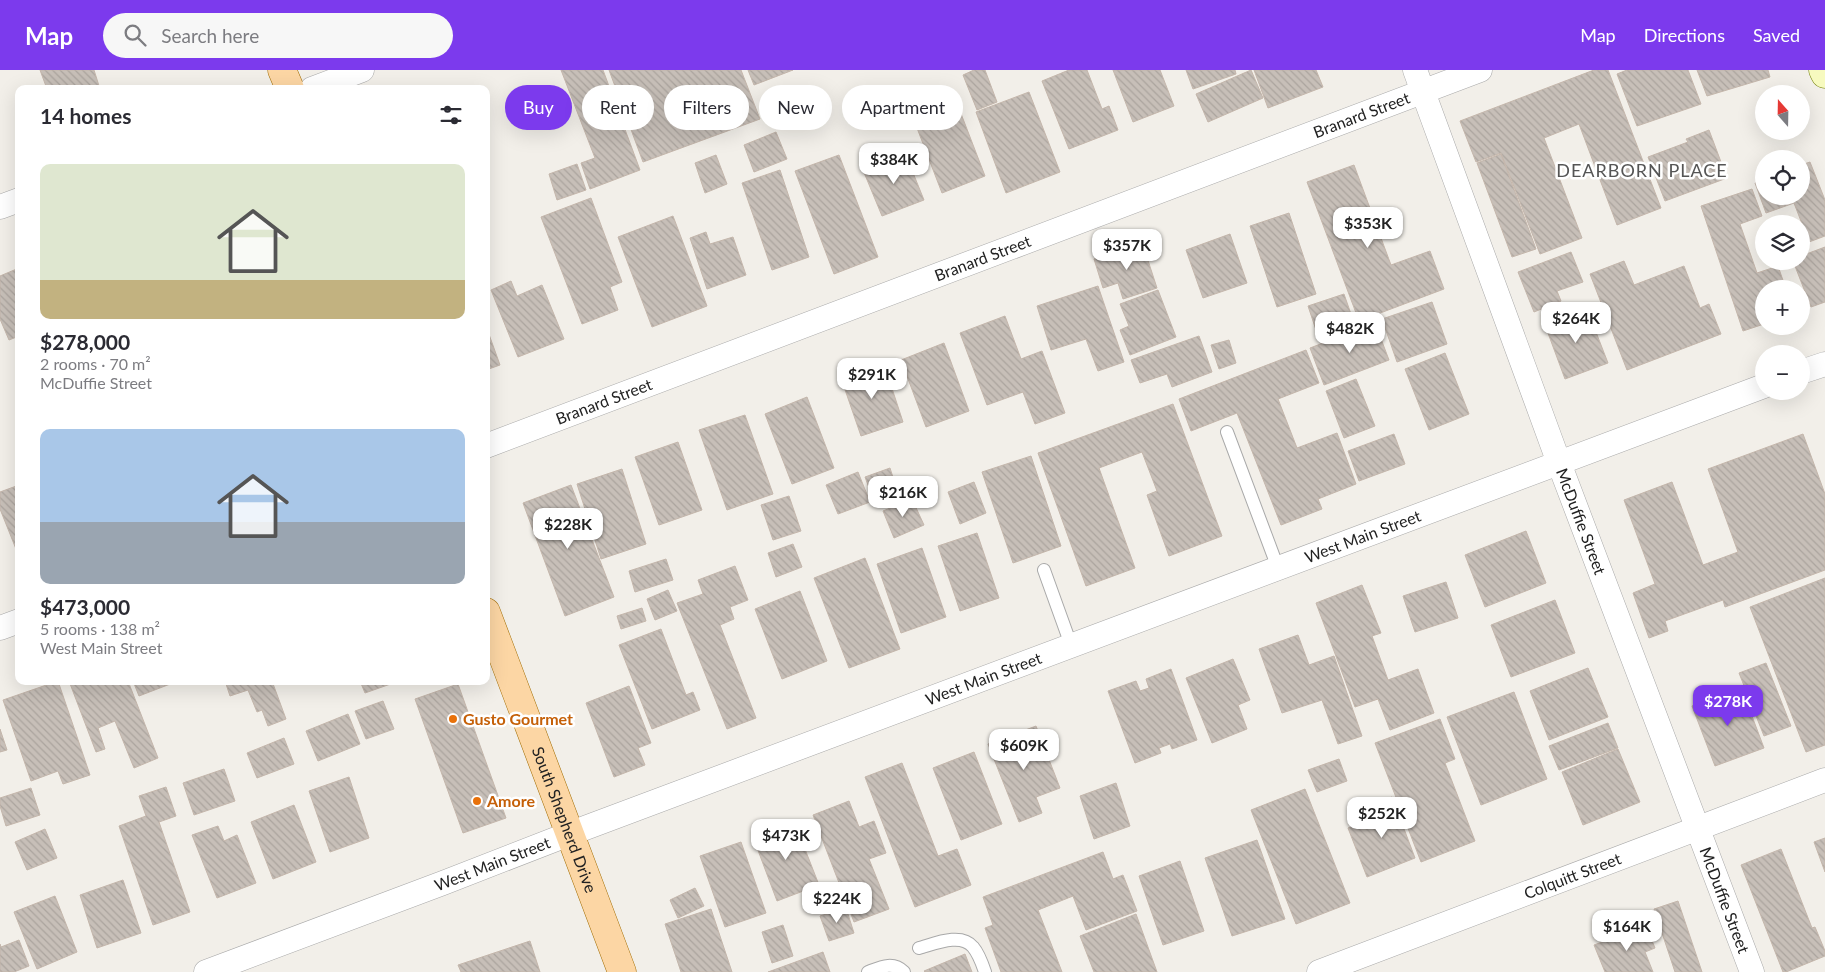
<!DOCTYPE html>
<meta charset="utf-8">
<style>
:root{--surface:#fff;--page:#f7f7f7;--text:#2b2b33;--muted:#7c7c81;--accent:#7c3aed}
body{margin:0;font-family:Lato,sans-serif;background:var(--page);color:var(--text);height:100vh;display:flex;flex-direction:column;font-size:19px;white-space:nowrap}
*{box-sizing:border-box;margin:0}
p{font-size:16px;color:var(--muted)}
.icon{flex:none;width:28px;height:28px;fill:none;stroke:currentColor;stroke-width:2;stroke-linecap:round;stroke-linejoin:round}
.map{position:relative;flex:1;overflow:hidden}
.drawer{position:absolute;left:15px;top:15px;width:475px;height:600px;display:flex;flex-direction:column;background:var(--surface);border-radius:10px;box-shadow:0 5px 20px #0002}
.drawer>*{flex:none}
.guide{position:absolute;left:505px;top:15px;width:475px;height:45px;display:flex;gap:10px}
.needle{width:32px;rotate:340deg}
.fabs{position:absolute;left:1755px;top:15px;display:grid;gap:10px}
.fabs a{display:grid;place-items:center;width:55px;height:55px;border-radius:50%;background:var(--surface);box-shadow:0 5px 20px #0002;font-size:25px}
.price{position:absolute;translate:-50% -42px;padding:0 11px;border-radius:10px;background:#fff;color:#222;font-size:16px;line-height:32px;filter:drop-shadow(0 1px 2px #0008)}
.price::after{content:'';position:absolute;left:50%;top:30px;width:15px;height:11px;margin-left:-8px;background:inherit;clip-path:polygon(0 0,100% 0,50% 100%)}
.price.current{background:var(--accent);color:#fff}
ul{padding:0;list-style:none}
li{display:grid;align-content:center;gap:10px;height:265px;padding:0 25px}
li span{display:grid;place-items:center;height:155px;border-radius:10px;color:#555}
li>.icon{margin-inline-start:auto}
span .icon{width:90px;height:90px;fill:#fffc;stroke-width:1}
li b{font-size:21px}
h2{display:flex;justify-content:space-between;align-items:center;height:60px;padding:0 25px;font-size:21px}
.chip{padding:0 18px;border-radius:22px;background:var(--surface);box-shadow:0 5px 20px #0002;font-size:18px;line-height:45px}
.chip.current{background:var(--accent);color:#fff}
header{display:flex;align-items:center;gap:30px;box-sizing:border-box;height:70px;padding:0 25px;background:var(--accent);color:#fff}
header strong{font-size:24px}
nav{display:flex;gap:28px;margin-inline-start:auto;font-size:18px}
.search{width:350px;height:45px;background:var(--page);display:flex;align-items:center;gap:12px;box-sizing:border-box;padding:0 18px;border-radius:28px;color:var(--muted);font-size:19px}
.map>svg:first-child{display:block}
</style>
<header>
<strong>Map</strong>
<div class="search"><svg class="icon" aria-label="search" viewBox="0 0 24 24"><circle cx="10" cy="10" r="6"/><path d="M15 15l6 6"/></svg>Search here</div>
<nav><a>Map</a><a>Directions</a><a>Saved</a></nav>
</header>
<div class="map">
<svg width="1825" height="902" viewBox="0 0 1825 902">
<defs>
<pattern id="building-back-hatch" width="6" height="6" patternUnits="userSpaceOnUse" patternTransform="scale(1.25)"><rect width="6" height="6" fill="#c7bfb8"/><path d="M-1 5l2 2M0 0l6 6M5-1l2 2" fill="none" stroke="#aba49e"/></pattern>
</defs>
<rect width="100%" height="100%" fill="#f2efe9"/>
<!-- building -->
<path fill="url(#building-back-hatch)" stroke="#c4b6ab" d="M40 0H94L100 19H47Z
M561 0H603L640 100 590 119 581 93 595 88Z
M609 0H741L760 49 643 92Z
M748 0H793L754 15Z
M974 0H985L997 32 977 40 963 5Z
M1069 0H1087L1102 39 1109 36 1118 60 1069 79 1042 11Z
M1113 0H1160L1174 36 1133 52Z
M1186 0H1235L1236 4 1193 19Z
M1251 0 1263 28 1208 52 1196 24Z
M1254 0H1316L1323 17 1268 38Z
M1594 0H1608L1661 138 1617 155 1579 54 1544 68 1582 168 1540 184 1501 83 1476 92 1460 51Z
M1627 0H1688L1701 34 1637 56 1617 4Z
M1697 0H1768L1770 7 1707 26Z
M1029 22 1060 102 1006 123 976 42Z
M960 41 985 106 942 123 917 58Z
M1709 60 1727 108 1665 131 1648 87 1688 72 1686 69Z
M776 62 787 89 754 102 744 75Z
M905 83 924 130 882 146 863 100Z
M1501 84 1536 179 1512 187 1477 93Z
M716 85 727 114 705 123 695 93Z
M839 85 878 187 834 204 795 101Z
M1810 92 1825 130V166L1809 172 1794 133 1766 143 1755 113 1764 110V126H1801V95Z
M577 94 586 120 557 130 549 104Z
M1354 95 1391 195 1430 181 1444 219 1359 251 1307 112Z
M780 100 809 187 772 200 742 113Z
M1752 119 1762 146 1740 154 1757 203 1778 196 1786 219H1764V254L1743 261 1701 136Z
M591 128 622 212 610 217 618 240 582 254 541 147Z
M1289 143 1316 224 1277 237 1250 156Z
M673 146 707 236 652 257 618 167Z
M706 162 710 174 733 167 746 205 707 219 690 168Z
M1230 164 1247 213 1203 228 1186 180Z
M1142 172 1157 218 1123 229 1118 213 1103 218 1094 189Z
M1825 177V232L1811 237 1793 191H1801V186Z
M1571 182 1583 212 1557 221 1561 231 1534 242 1518 202Z
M1624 191 1634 215 1684 196 1700 238 1709 234 1721 264 1627 300 1590 204Z
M19 198V266L9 270 0 249V206Z
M511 211 517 226 542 215 564 269 518 287 491 220Z
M1098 216 1124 292 1098 301 1086 269 1051 280 1037 236Z
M1158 220 1176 267 1130 285 1120 260 1129 256 1120 234Z
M1344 224 1352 247 1316 260 1308 236Z
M1432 232 1447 274 1397 292 1382 249Z
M1587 239 1608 293 1565 309 1545 255Z
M1005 246 1021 289 1042 281 1065 343 1035 354 1023 322 987 335 960 263Z
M1375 253 1389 290 1324 315 1310 278Z
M486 256 500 295 486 300Z
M1199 266 1212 302 1172 317 1167 304 1140 313 1131 290Z
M1229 270 1236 293 1219 299 1211 275Z
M944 273 969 341 926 357 901 290Z
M1306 280 1319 313 1278 329 1297 378 1337 363 1356 414 1318 429 1322 439 1281 455 1237 343 1191 361 1179 329Z
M1445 283 1469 344 1429 360 1405 299Z
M884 294 903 352 861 366 841 308Z
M1356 309 1375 356 1344 368 1326 321Z
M807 327 834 398 792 414 765 344Z
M1173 334 1222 466 1169 486 1147 425 1157 421 1142 382 1099 398 1135 498 1086 516 1038 383Z
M745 345 773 424 727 440 699 360Z
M1394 364 1405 394 1359 411 1348 381Z
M1803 364 1825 424V500L1725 537 1723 530 1665 551 1668 561 1649 568 1633 523 1655 514 1624 430 1672 412 1703 495 1738 482 1708 399Z
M678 372 702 440 659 455 635 387Z
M1031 386 1061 476 1013 493 982 402Z
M890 398 898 423 874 431 865 407Z
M622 399 646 474 601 489 577 414Z
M858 402 870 432 838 444 826 415Z
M974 412 986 443 960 454 948 422Z
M19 415V484H18L0 439V422Z
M571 415 614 527 565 546 523 433Z
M789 426 801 461 773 470 761 435Z
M912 429 924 455 894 468 883 441Z
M1526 461 1546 513 1485 537 1465 485Z
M977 463 999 528 960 541 938 476Z
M793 474 802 497 776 507 768 483Z
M922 478 946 547 901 563 877 494Z
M865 488 900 579 849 598 814 508Z
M666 489 673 510 635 522 629 501Z
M735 496 748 530 730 537 734 549 720 555 756 648 727 659 677 533 703 524 698 510Z
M1825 508V675L1806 682 1750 537Z
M1446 512 1458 548 1415 562 1403 526Z
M1362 515 1381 563 1372 566 1388 610 1418 599 1434 643 1390 660 1378 629 1355 637 1316 533Z
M668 520 677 541 655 550 647 529Z
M800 521 827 591 782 609 755 539Z
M1555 530 1575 583 1511 607 1491 555Z
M642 538 646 551 621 559 617 546Z
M661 559 686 625 693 622 700 640 652 659 619 575Z
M1298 565 1309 595 1334 586 1362 666 1338 674 1322 630 1282 643 1259 579Z
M1233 589 1250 630 1238 635 1247 659 1212 673 1186 608Z
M1766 593 1791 656 1764 666 1739 603Z
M1588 598 1608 647 1549 670 1530 621Z
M1171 599 1197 670 1172 679 1170 674 1159 678 1161 683 1135 693 1108 621 1136 611 1140 621 1149 618 1146 609Z
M58 611 90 705 63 714 58 701 31 711 3 630Z
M69 611H128L158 688 134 698 115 651 98 658 105 679 96 682Z
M133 611H178L139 626Z
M225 611H272L286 649 268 656 262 640 257 642 248 620 230 626Z
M360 611H399L365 623Z
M458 614 506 748 463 763 415 629Z
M629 616 651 673 638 678 645 695 614 707 586 633Z
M1741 617 1764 678 1715 696 1692 636Z
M1514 622 1547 709 1481 735 1447 647Z
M383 631 394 659 366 669 355 641Z
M348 644 360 674 318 691 306 661Z
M1440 649 1455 689 1445 693 1475 771 1421 792 1375 673Z
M1608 653 1618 678 1559 700 1549 676Z
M1036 656 1060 718 1036 727 1042 743 1019 752 988 674Z
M0 659 7 680 0 682Z
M284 668 294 694 257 708 247 683Z
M1618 679 1640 732 1583 755 1562 702Z
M974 682 1002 754 961 770 933 698Z
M1339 689 1347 711 1317 722 1308 700Z
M902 693 938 786 957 779 971 815 915 837 865 707Z
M224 699 235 731 194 745 183 713Z
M349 707 369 768 330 782 309 721Z
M1116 713 1130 756 1094 769 1080 726Z
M166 717 176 746 159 752 190 842 153 855 119 756 146 746 139 726Z
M31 718 40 745 6 756 0 736V728Z
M1305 719 1350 833 1296 854 1251 740Z
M1392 727 1415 788 1367 807 1348 758 1373 748 1369 737Z
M849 731 859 757 874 751 886 783 869 789 889 839 854 852 813 745Z
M294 735 316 792 273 809 251 752Z
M794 751 819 815 777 831 753 767Z
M218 756 224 771 237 765 256 813 217 828 192 765Z
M45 759 57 788 27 800 15 772Z
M1825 768V802L1814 772Z
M1257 770 1285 849 1232 866 1205 788Z
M741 772 766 843 725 857 700 786Z
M1781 779 1812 858 1815 857 1825 881V886L1786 902H1783L1741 795Z
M1103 782 1113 809 1123 805 1137 841 1086 860 1073 826 1038 840 1062 902H1001L985 858 993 855 983 827Z
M1180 791 1204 861 1163 875 1139 806Z
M123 810 141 863 97 878 80 825Z
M695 818 704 836 678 848 670 830Z
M55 826 77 882 37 899 14 842Z
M1678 831 1702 902H1675L1654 839Z
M846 838 854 863 829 871 820 846Z
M711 839 732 902H681L665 854Z
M1136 844 1157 902H1094L1080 866Z
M783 855 793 886 772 893 762 862Z
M1646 856 1655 878 1645 882 1653 902H1605L1594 875Z
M19 870 29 896 14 902H0V874L1 877Z
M530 871 540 902H461L458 895Z
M823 882 830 902H768Z
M965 884 972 902H925L924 901Z"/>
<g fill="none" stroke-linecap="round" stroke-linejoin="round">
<!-- lane casing -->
<g stroke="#a9a9a9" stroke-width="14">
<path id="lane" d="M1227 362 1278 498
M1044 500 1071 575
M919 878C934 874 961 862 973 877 979 884 982 893 985 902
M868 902C881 897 893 891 904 902"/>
</g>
<!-- street casing -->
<g stroke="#a9a9a9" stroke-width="25">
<g id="street">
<path id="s1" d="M1415 0 1559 393 1752 902"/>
<path d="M312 19 362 0"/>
<path d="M0 137 19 130"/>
<path d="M1801 302 1825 294"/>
<path id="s2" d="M486 376 1480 0"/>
<path d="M0 558 19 551"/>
<path id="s3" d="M206 902 443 813 569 764 1764 316"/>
<path id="s4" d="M1319 902 1825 710"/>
</g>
</g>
<!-- secondary casing -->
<g stroke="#707d05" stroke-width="29">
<path id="secondary" d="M1823 0 1825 4"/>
</g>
<!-- primary casing -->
<g stroke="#a06b00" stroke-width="29">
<g id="primary">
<path d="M282 0 290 19"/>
<path id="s5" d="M486 542 622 902"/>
</g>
</g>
<!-- lane -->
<use href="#lane" stroke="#fff" stroke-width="12"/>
<!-- street -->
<use href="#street" stroke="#fff" stroke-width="24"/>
<!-- secondary -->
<use href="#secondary" stroke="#f7fabf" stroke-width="28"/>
<!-- primary -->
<use href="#primary" stroke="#fcd6a4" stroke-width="28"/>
</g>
<!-- markers -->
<g fill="#e8710a" stroke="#fff" stroke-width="2">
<circle cx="453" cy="649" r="5"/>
<circle cx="477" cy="731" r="5"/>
</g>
<g text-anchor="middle" stroke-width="5" stroke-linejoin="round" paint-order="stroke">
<!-- street labels -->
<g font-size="16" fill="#222" stroke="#fff">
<text dy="6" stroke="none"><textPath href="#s2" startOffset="936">Branard Street</textPath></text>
<text dy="6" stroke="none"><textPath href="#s2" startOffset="531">Branard Street</textPath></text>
<text dy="6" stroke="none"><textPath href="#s2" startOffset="126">Branard Street</textPath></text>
<text dy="6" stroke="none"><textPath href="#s1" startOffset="481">McDuffie Street</textPath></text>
<text dy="6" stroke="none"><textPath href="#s3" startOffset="1236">West Main Street</textPath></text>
<text dy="6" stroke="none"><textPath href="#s3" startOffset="831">West Main Street</textPath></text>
<text dy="6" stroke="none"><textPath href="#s5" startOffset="222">South Shepherd Drive</textPath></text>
<text dy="6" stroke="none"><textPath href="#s3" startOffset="306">West Main Street</textPath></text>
<text dy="6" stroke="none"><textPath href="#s4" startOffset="271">Colquitt Street</textPath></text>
<text dy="6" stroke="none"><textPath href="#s1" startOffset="886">McDuffie Street</textPath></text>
</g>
<!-- food labels -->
<g font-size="16" font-weight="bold" fill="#c56008" stroke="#fff" text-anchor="start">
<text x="463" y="655">Gusto Gourmet</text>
<text x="487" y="737">Amore</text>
</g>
<!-- neighbourhood labels -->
<g font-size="18" letter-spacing="1" fill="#555" stroke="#fff">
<text x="1642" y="107">DEARBORN PLACE</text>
</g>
</g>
</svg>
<div class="fabs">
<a><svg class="needle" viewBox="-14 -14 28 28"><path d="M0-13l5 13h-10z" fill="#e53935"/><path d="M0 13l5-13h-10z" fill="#7c7c81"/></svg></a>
<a><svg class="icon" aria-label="locate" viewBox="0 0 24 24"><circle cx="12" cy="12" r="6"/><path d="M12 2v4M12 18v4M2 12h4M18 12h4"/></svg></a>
<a><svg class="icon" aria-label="layers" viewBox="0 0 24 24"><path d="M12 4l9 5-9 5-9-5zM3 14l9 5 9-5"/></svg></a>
<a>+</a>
<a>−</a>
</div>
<b class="price" style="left:894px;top:115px">$384K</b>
<b class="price" style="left:1368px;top:179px">$353K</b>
<b class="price" style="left:1127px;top:201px">$357K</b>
<b class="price" style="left:1576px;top:274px">$264K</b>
<b class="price" style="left:1350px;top:284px">$482K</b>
<b class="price" style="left:872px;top:330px">$291K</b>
<b class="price" style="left:903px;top:448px">$216K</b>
<b class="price" style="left:568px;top:480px">$228K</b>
<b class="price current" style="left:1728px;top:657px">$278K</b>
<b class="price" style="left:1024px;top:701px">$609K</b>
<b class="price" style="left:1382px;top:769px">$252K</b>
<b class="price" style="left:786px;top:791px">$473K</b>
<b class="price" style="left:837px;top:854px">$224K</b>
<b class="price" style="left:1627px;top:882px">$164K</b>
<div class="guide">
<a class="chip current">Buy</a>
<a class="chip">Rent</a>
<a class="chip">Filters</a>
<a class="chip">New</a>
<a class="chip">Apartment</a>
</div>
<section class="drawer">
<h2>14 homes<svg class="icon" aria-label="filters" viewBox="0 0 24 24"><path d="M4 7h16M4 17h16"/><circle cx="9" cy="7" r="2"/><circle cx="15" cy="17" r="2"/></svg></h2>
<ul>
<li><span style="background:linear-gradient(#dfe7d0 75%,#c2b280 0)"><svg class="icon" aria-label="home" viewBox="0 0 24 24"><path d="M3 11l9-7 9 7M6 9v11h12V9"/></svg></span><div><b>$278,000</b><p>2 rooms · 70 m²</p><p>McDuffie Street</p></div></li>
<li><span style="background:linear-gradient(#a9c7e8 60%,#9aa5b1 0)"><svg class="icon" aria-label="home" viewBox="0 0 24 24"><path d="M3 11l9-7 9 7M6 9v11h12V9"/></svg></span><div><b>$473,000</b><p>5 rooms · 138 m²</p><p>West Main Street</p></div></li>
</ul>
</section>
</div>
